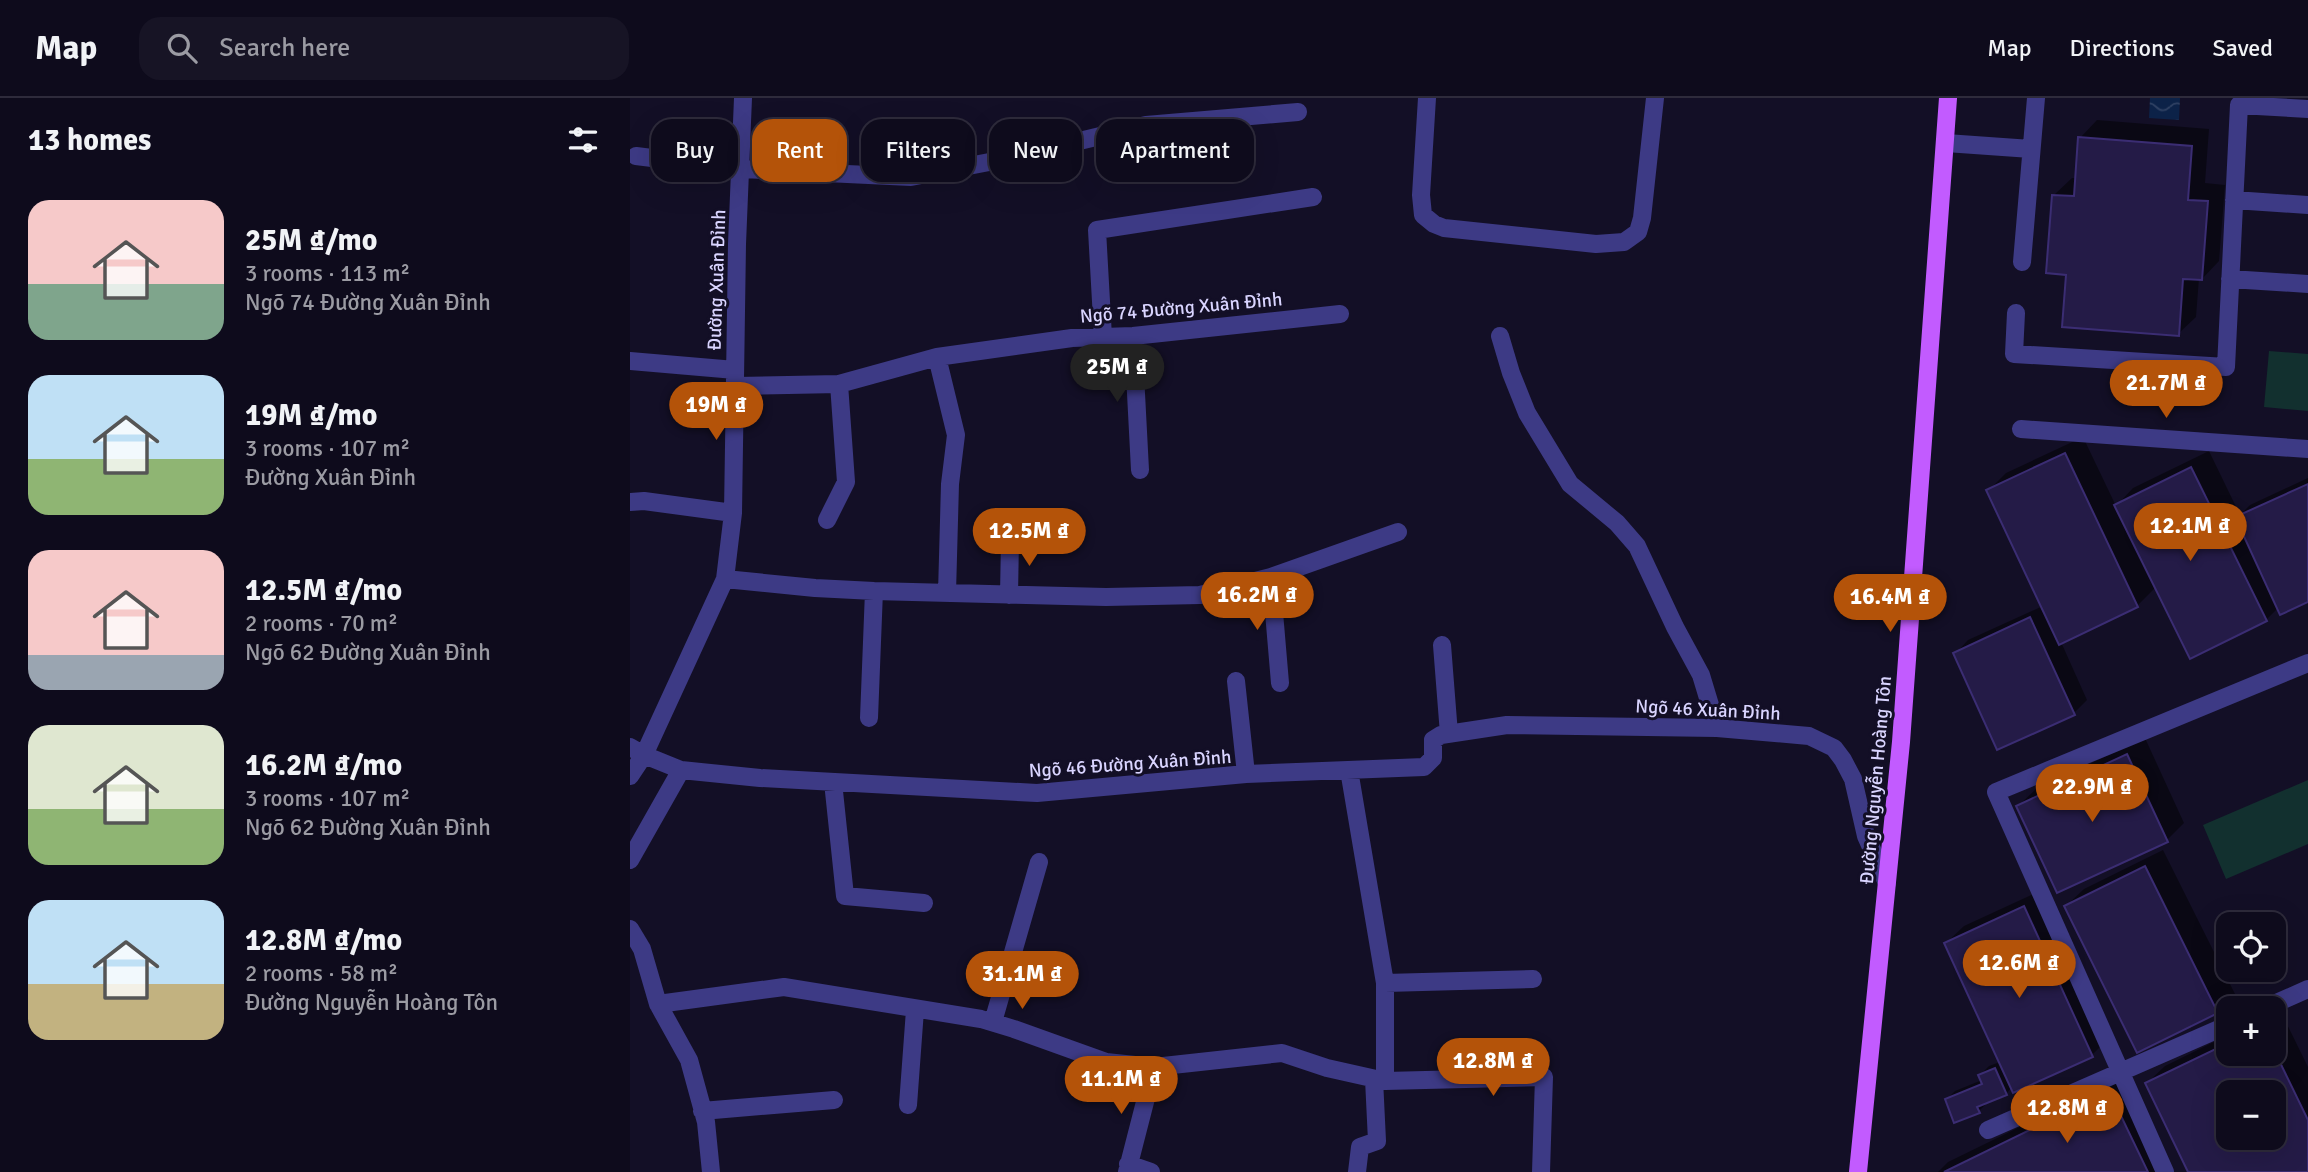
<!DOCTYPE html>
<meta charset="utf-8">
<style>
:root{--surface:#0e0b1c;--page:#171425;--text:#f1f3f6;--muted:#9b9ba3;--line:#2e2b3b;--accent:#b45309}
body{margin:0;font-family:Signika,sans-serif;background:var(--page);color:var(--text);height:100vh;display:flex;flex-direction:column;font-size:26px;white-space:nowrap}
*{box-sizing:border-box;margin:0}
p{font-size:23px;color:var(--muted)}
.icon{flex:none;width:38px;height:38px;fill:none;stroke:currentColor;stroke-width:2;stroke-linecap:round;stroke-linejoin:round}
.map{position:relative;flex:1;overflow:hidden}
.drawer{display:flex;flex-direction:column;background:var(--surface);width:630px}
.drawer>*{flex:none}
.banner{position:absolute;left:21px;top:21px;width:665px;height:63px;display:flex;gap:14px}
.buttons{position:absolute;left:1586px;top:814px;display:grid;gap:14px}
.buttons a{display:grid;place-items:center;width:70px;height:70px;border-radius:14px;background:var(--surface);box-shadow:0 7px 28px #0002,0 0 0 2px var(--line);font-size:35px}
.price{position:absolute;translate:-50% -60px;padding:0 16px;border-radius:24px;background:var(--accent);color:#fff;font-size:23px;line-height:46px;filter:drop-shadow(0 2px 4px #0008)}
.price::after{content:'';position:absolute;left:50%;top:42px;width:21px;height:16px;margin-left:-10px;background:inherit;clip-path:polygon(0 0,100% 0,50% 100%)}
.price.active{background:#222;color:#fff}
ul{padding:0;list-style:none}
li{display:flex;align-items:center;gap:21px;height:175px;padding:0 28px}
li span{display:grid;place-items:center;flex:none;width:196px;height:140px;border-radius:21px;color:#555}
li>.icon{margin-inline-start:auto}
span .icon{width:84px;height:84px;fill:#fffc;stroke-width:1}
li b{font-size:30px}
h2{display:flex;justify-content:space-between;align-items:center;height:84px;padding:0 28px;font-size:30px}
.chip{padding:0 24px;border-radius:21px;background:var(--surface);box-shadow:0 7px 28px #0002,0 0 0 2px var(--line);font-size:24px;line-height:63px}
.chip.active{background:var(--accent);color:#fff}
header{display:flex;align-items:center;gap:42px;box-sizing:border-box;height:98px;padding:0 35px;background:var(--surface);border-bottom:2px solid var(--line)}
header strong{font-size:33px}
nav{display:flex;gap:38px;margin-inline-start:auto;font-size:24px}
.search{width:490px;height:63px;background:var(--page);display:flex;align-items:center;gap:18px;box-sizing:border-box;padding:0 24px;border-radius:21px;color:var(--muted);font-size:26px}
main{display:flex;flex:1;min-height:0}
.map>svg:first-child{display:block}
</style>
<header>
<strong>Map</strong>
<div class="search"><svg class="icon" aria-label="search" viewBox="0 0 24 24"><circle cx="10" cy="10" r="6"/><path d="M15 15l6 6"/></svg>Search here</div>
<nav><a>Map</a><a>Directions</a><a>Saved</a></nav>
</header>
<main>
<section class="drawer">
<h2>13 homes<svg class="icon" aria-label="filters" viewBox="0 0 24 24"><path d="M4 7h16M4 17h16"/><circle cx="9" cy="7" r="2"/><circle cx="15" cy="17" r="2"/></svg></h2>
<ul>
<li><span style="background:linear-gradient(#f6c9c9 60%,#7fa58c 0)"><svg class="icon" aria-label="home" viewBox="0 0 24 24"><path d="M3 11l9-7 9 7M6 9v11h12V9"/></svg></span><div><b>25M ₫/mo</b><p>3 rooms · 113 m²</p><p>Ngõ 74 Đường Xuân Đỉnh</p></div></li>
<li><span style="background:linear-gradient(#bfe0f5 60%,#8fb573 0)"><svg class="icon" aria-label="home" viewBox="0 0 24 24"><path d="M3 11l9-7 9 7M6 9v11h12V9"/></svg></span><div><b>19M ₫/mo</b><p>3 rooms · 107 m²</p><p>Đường Xuân Đỉnh</p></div></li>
<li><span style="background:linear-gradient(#f6c9c9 75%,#9aa5b1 0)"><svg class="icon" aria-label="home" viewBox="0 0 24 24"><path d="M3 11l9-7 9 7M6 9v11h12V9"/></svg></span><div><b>12.5M ₫/mo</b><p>2 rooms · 70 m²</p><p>Ngõ 62 Đường Xuân Đỉnh</p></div></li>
<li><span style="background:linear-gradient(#dfe7d0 60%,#8fb573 0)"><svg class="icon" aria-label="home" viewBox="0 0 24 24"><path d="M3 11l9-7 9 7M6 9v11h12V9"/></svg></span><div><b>16.2M ₫/mo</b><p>3 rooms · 107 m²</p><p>Ngõ 62 Đường Xuân Đỉnh</p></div></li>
<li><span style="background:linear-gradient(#bfe0f5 60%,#c2b280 0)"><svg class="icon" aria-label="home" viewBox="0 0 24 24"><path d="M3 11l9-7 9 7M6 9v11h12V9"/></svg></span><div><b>12.8M ₫/mo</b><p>2 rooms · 58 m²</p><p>Đường Nguyễn Hoàng Tôn</p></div></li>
</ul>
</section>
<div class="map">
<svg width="1678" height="1074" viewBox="0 0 1678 1074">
<defs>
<pattern id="water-waves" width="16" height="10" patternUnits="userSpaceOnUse" patternTransform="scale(1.75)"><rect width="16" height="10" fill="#0c2248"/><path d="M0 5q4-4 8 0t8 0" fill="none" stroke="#2f4163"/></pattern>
</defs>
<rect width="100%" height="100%" fill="#130f26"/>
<!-- green -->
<path fill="#12302f" d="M1639 253 1678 256V313L1634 309Z
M1678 682V746L1596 781 1573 727Z"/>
<!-- water -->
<path fill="url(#water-waves)" d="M1520 0H1550L1549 22 1519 20Z"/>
<!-- shadow -->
<path fill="#0007" fill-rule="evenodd" d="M1467 22 1579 31 1575 85 1595 87 1589 163 1572 181 1569 180 1566 219 1548 236 1438 176 1424 97 1442 80H1447L1450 40Z
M1453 339 1486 408 1503 390 1579 353 1610 417 1620 407 1678 380V502L1648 510 1636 522 1526 489 1507 508 1431 544 1457 602 1444 615 1325 556 1338 542 1413 508 1358 393 1376 375Z
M1515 640 1554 725 1537 742 1388 708 1406 691Z
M1533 752 1605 896 1587 913 1436 808 1454 791Z
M1412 792 1479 940 1462 957 1382 989 1376 996 1357 1005 1349 1013 1317 1001 1325 993 1352 982 1350 977 1359 968 1370 964 1316 845 1334 828Z
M1650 912 1678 969V1074H1560L1517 985 1535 968 1598 937V956H1643V915ZM1598 994H1643V1040H1598Z
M1496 977 1544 1074H1308L1318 1064Z"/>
<!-- building -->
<path fill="#241b47" stroke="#3b2d73" stroke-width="2" fill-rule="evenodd" d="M1448 39 1562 48 1558 102 1578 103 1572 182 1553 181 1549 238 1432 229 1436 177 1416 175 1422 97 1444 98Z
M1435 355 1508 509 1429 547 1356 392Z
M1561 369 1637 523 1560 561 1484 407Z
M1678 386V504L1650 517 1605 419Z
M1400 519 1445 617 1367 652 1323 555Z
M1497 656 1538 744 1427 795 1386 708Z
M1515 768 1588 915 1507 955 1434 808Z
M1394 808 1463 959 1383 995 1314 845Z
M1598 945V956H1643V950L1678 1022V1074H1558L1515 985ZM1598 994H1643V1040H1598Z
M1365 970 1377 997 1347 1009 1350 1015 1324 1025 1315 1001 1352 986 1348 977Z
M1479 993 1518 1074H1314Z"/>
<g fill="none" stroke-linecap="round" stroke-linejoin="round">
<!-- minor -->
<path stroke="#3d3a85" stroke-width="18" d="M797 0 791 97 793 117 804 126 814 130 966 146 994 144 1008 134 1012 120 1025 0
M1316 45 1401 51
M6 58 111 71 281 79 375 61 516 27 668 14
M1604 102 1678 107
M1392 164 1406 0
M1600 181 1678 186
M1386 215 1384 256 1596 269 1609 7 1678 11
M503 238 510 372
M870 238 881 275 897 315 940 386 987 425 1007 448 1045 529 1071 577 1087 630
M473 239 467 132 683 99
M307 259 326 337 320 386 317 495
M0 263 105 272
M106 288 209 286 307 259 442 240 503 238 710 216
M1391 331 1678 351
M0 404 14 403 103 415
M197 422 216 384 209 286
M641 479 650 585
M95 481 185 490 244 493 476 499 570 497 641 479 768 434
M379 497 380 442
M812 547 819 636
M606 583 616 676
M239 620 244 493
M0 649 14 657 51 672 130 680 407 695 616 676 794 669 803 660V642L811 637 877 627 1087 630 1179 638 1204 650 1213 662 1223 681 1236 738 1257 785
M0 678 14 657 95 481 103 415 107 146 113 0
M203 684 215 798 294 805
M0 762 51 672
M0 831 12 851 28 906 59 962 76 1024 81 1074
M755 885 903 881
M28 906 154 889 351 921 384 931 476 964 524 969 652 955 697 970 755 983V885L719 672
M1635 910 1678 891
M363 924 409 764
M755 983 914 979 911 1074
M278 1007 285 912
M72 1013 204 1002
M1358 1032 1598 927
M498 1066 521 1074
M497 1074 524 969
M727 1074 730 1049 747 1043 744 981
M1535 1074 1366 694 1678 565"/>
<!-- major -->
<path stroke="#c25bff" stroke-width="18" d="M1228 1074 1271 644 1318 0"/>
</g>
<g text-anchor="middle" stroke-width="6" stroke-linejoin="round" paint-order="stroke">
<!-- street labels -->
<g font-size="19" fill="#d9d4ff" stroke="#130f26">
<text transform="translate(86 182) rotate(-88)" y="7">Đường Xuân Đỉnh</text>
<text transform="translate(551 209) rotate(-5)" y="7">Ngõ 74 Đường Xuân Đỉnh</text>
<text transform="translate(1078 611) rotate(3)" y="7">Ngõ 46 Xuân Đỉnh</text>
<text transform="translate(500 665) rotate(-4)" y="7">Ngõ 46 Đường Xuân Đỉnh</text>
<text transform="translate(1245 682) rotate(-85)" y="7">Đường Nguyễn Hoàng Tôn</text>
</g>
</g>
</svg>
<div class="buttons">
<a><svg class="icon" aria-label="locate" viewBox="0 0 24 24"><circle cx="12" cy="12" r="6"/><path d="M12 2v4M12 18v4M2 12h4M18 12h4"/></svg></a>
<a>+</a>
<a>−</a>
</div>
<b class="price active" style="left:487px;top:306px">25M ₫</b>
<b class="price" style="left:1536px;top:322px">21.7M ₫</b>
<b class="price" style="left:86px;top:344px">19M ₫</b>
<b class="price" style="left:1560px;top:465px">12.1M ₫</b>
<b class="price" style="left:399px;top:470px">12.5M ₫</b>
<b class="price" style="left:627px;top:534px">16.2M ₫</b>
<b class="price" style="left:1260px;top:536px">16.4M ₫</b>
<b class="price" style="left:1462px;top:726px">22.9M ₫</b>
<b class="price" style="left:1389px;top:902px">12.6M ₫</b>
<b class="price" style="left:392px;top:913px">31.1M ₫</b>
<b class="price" style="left:863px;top:1000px">12.8M ₫</b>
<b class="price" style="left:491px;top:1018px">11.1M ₫</b>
<b class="price" style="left:1437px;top:1047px">12.8M ₫</b>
<div class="banner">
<a class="chip">Buy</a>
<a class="chip active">Rent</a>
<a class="chip">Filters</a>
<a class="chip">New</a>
<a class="chip">Apartment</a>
</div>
</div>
</main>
